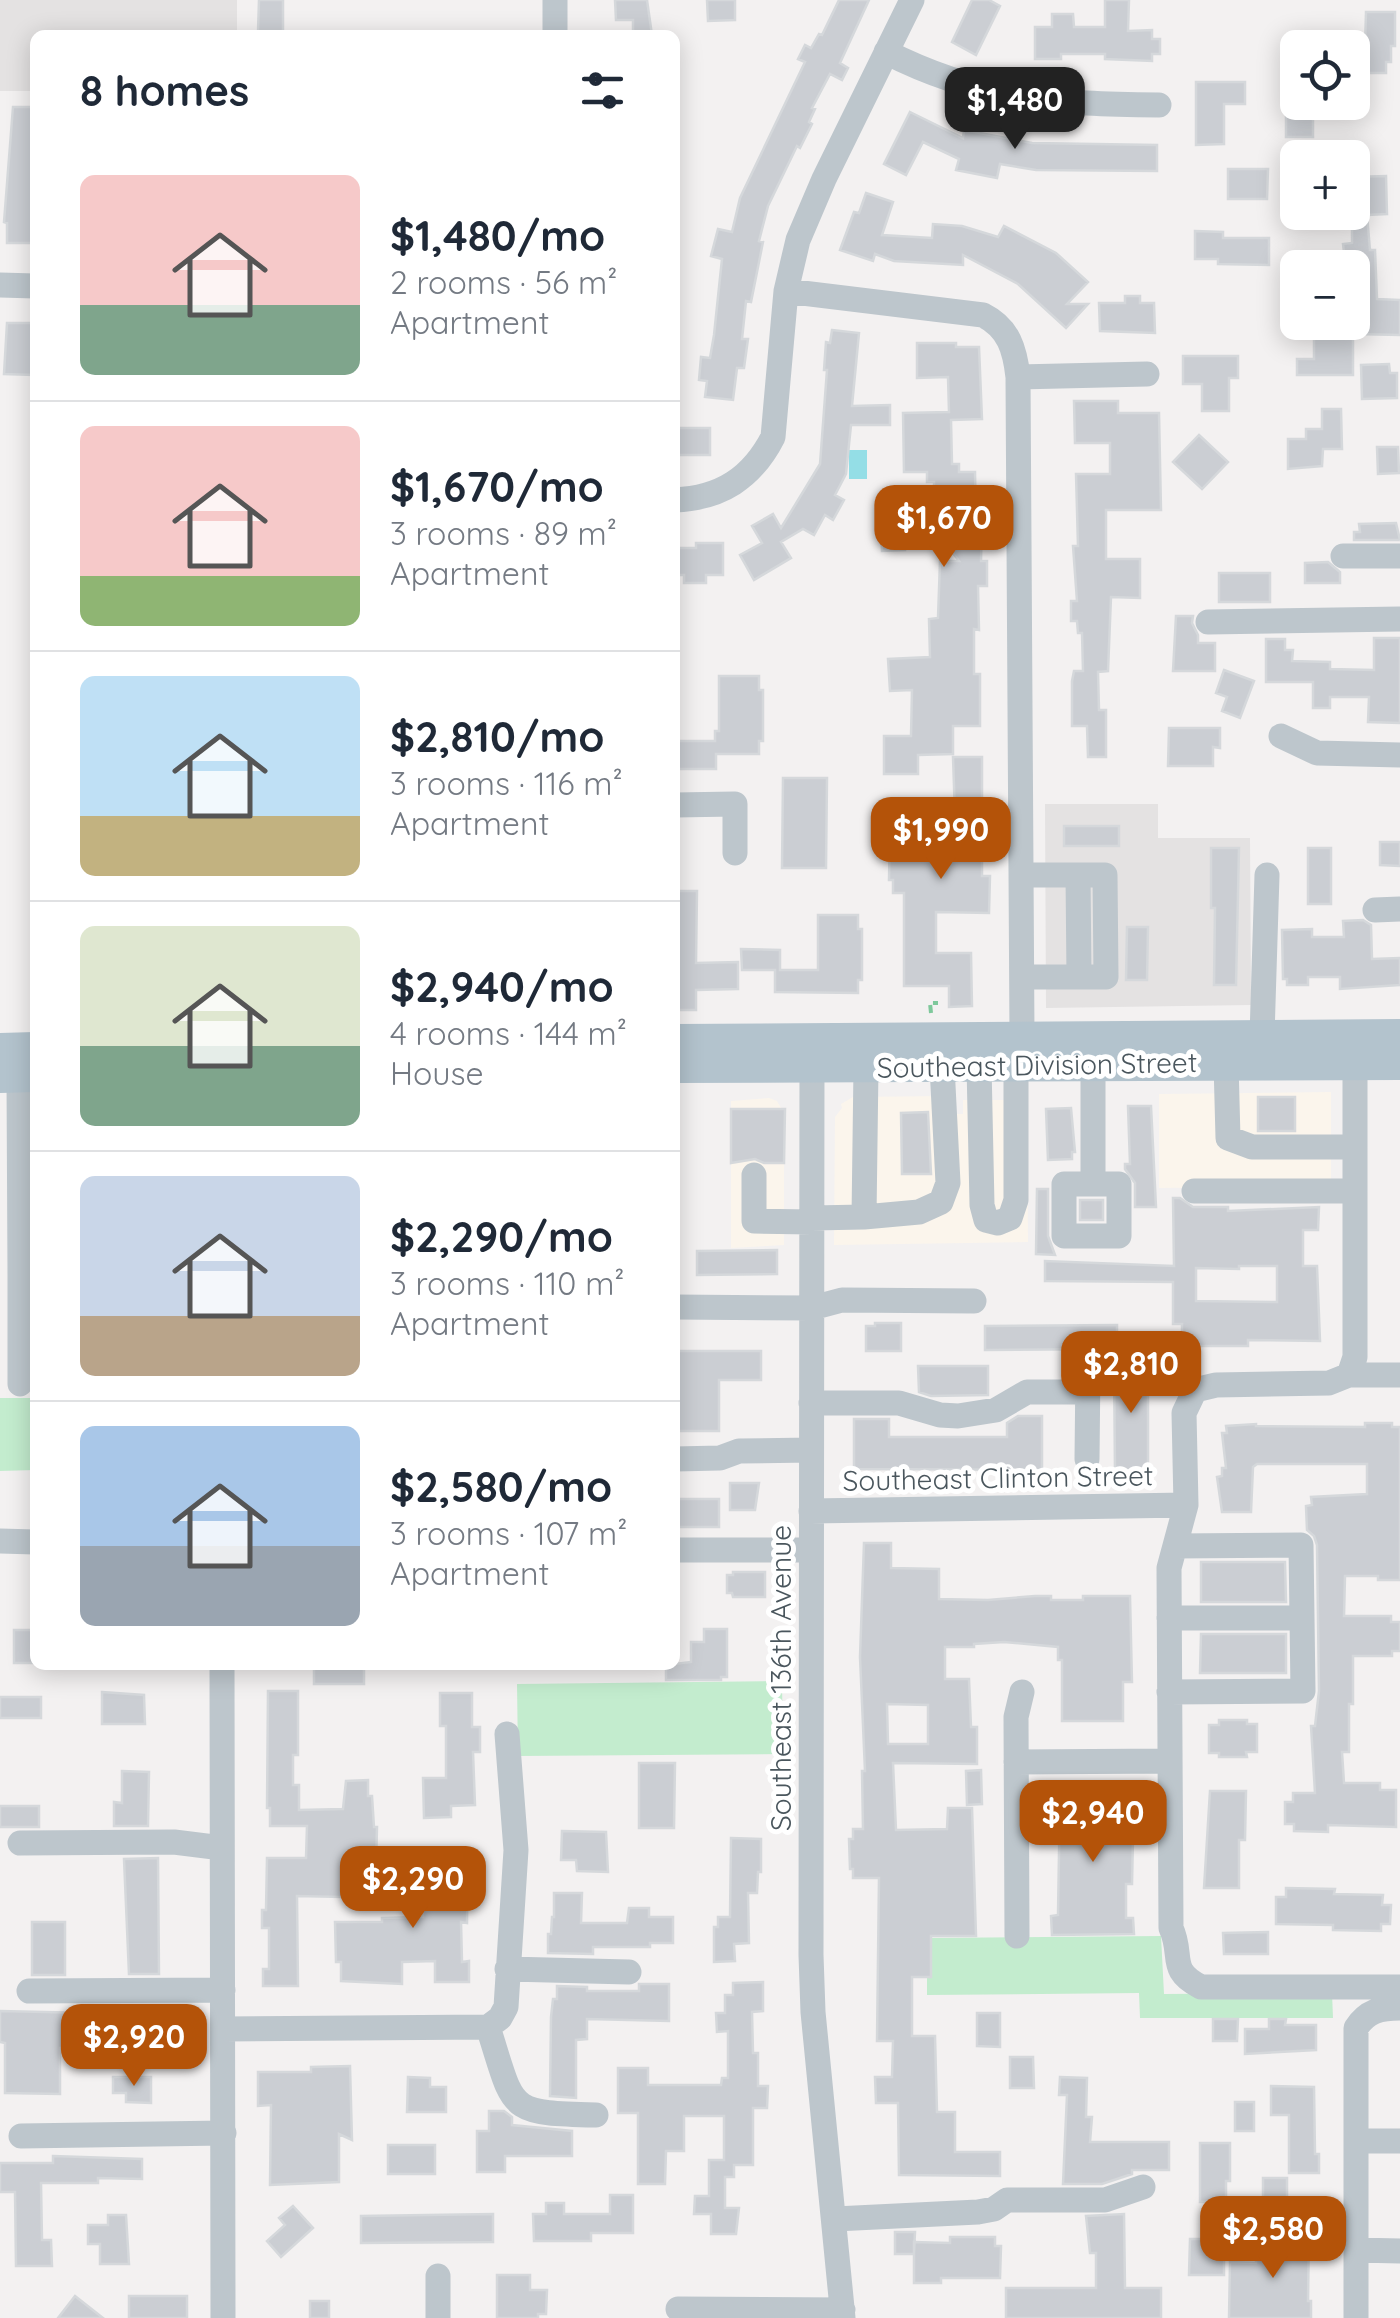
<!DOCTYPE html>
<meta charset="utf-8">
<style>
:root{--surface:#fff;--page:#f2f2f3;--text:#1f2937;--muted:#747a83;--line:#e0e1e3;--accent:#b45309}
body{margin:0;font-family:Quicksand,sans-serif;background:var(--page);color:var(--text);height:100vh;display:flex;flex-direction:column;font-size:38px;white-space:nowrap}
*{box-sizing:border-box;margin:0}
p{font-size:32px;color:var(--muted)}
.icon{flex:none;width:55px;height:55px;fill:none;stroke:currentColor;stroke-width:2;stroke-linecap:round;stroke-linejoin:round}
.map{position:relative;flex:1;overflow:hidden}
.panel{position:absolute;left:30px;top:30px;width:650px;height:1640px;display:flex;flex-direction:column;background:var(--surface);border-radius:15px;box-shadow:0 5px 25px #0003}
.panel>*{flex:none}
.buttons{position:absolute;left:1280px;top:30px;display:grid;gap:20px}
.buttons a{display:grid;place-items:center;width:90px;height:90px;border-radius:15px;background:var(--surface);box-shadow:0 5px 25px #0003;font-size:50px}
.price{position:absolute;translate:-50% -85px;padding:0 22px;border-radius:20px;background:var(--accent);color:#fff;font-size:32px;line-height:65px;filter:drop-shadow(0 2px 5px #0008)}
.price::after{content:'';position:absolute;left:50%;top:60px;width:30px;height:22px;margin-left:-15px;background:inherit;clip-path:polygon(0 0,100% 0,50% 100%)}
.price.on{background:#222;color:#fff}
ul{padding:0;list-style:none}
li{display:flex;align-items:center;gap:30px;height:250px;padding:0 50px}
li+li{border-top:2px solid var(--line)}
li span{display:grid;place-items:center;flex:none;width:280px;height:200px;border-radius:15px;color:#555}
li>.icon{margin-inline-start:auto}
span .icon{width:120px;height:120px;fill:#fffc;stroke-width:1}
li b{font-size:42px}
h2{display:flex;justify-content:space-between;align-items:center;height:120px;padding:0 50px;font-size:42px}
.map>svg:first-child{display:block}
</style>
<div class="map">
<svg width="1400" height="2318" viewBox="0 0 1400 2318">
<rect width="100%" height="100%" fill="#f3f1f1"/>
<!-- commercial -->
<path fill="#fbf5ec" d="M1331 1092V1186L1159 1188V1094Z
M946 1096 947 1114H963V1100H1027L1028 1242 834 1245 835 1117 842 1108 841 1104 853 1097Z
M769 1098 777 1101 784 1113V1245L731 1248V1101Z"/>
<!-- education -->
<path fill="#e4e2e2" d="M0 0H237V35H35V91H0Z
M1045 804H1158V838H1250L1251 1005 1046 1008Z"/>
<!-- green -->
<path fill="#c3ecce" d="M0 1398H35V1470L0 1471Z
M782 1681 783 1754 518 1756 517 1684Z
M1161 1936 1164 1994 1332 1993 1333 2018H1140L1139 1993 927 1995V1938Z"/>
<!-- water -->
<path fill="#94dee6" d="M849 450H867V479H849Z"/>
<!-- building -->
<path fill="#cbced3" stroke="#d5d8db" stroke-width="2.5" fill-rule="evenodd" d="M259 0H283V32H258Z
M615 0H647L652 35H633V20H616Z
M707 0H735V20L708 21Z
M839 0H869L840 63 848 68 842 80 830 74 812 108 815 109 809 122 812 124 800 148 797 146 768 206 759 241 763 242 751 302 746 301 742 339H748L744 368H737L733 400 705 397 707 381 699 380 701 357 710 358 714 335 722 259 711 256 718 229 732 232 740 198 805 62 798 59 805 45 811 48 819 34 822 35Z
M972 0H989L1000 6 976 55 952 42Z
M1105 0H1129L1128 31 1152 30V39H1160V54H1152V61L1105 59V54H1061V59H1035V27H1052V14H1073L1074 27H1105Z
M1366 12H1395V46H1391V62H1386V73H1354V46L1365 47Z
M1196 82H1245V104H1224V144L1196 145Z
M1286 103 1313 104V137H1286Z
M13 107H35L34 243H7V223L4 222Z
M910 112 963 138 964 130 1032 143 1157 145V171L1036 170 1000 164 997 178 956 170 959 159 923 142 906 175 884 164Z
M1228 169H1268L1267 199H1228Z
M1386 176 1387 214 1367 215 1370 250H1375L1377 299 1400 300V335L1355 334 1356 274H1352V268H1340L1339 252H1344L1343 244 1352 243V177Z
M866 193 893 202 882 235 932 238 933 224 962 226 998 237 1004 226 1056 253 1088 282 1067 304H1088L1066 328 1018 284 963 255V265L894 261 875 254 873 261 840 250 854 212 859 213Z
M1195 231 1223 232V238H1269V265L1218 264V259H1195Z
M1125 296H1140V303H1154L1155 333 1100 331 1099 303H1125Z
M7 323H34V375L4 374Z
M832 330 859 333 852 406 890 405V425H851L846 474 835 495 844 500 833 520 825 515 814 535 803 529 781 542 791 558 754 580 740 555 762 543 752 526 773 514 781 528 820 464 827 370H824L826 342 830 343Z
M1314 334H1353V375H1297V359H1314Z
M917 343H956V347H979L982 419 951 420 952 464H959V472H975L976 519H982L981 561H987V586H978L979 630 974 629V674H980V726H953V754L918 755V774H884V736H911L912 690 890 691 888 659 930 657 929 619 938 618 940 561H959L939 535 940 500H934V482H927V472H904L903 413 949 412 948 377 917 378Z
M1183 356H1238V378H1229V411H1202V384H1183Z
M1389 364 1390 373H1397V398L1362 399 1361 365Z
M1074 401H1118V413H1159L1161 510H1106V559H1140V598L1111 597 1108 671 1098 672 1099 710H1106V757H1088L1087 726H1072V681L1074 671H1083L1082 633H1078L1077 621H1071V601H1077L1073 546H1078L1076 474H1110V443H1075Z
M1322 409H1341L1342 449H1323L1322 466 1288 469V439H1306V429H1322Z
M675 428H710V455H675Z
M1199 435 1228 462 1202 489 1173 462Z
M1377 447H1398L1399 473 1378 474Z
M1396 523 1400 540H1354V532H1360L1359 524Z
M881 528H905V550L882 551Z
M696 543H723V575H706V583H684V575H675V548H696Z
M1328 562 1340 572V583H1305V563Z
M1219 573H1270V602H1219Z
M1176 616H1193L1192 623 1198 635V643H1215V671H1173Z
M1374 638H1400V723L1368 722 1369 697H1330V708H1313V682H1266V639H1285V650H1293L1292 661 1330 662V669L1374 670Z
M1224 670 1254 681 1240 718 1222 711 1227 697 1216 693Z
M719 676H759V690H763V741H759V754H716V769H675V741H715V731H719Z
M1169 728H1220V748L1213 747V766H1168Z
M953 757H982V876H990L989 913 936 912V953H971L972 1006 949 1007V986H904V893H893V880H889L890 829H893V815H955Z
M783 778H827L826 868H782Z
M1064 826H1119V846H1064Z
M1380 842H1400V866L1380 865Z
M1211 848H1239L1236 985H1214L1215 908H1211Z
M1308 848H1331V904H1308Z
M675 891H697L696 963 738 962V989L696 990V1010H675Z
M818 915H858V929H862V980H858V993L775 992V970H742L741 949 780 950V970H818Z
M1363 920 1371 925 1372 959 1400 958V985L1340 989V977H1308V985H1287V979H1283L1282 930 1312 929V937H1344L1343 921Z
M1127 927H1148L1147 980H1126Z
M1258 1097H1295V1131H1258Z
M1128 1106H1151L1156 1207H1135V1183L1125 1169V1164H1130Z
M1071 1108 1075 1152H1072V1159L1048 1160 1046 1109Z
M731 1109H785L784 1163H764L755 1159 731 1163Z
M928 1112 931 1174H902L901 1113Z
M1037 1189H1048V1236L1055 1255 1036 1254Z
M1173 1198H1180L1193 1207H1228V1211L1319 1207 1318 1230H1303V1266H1317L1320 1341 1248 1340V1346H1182V1324H1173V1282L1045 1281V1261L1174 1266ZM1239 1266H1277V1302L1196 1301V1268L1239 1269Z
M1080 1200H1103V1220H1080Z
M777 1250V1274L697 1275V1251Z
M875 1323H901V1351H866V1326H875Z
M1117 1325V1349L985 1350V1326Z
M675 1351H761V1380H719V1431H675Z
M1148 1361V1470L1115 1471 1114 1362Z
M918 1366H988V1395L931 1396 919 1392Z
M1018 1416H1042V1470L854 1469V1419H889V1437H1007V1423Z
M1365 1423H1392V1427H1400V1580H1378V1576H1345L1344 1616H1391V1622H1400V1651H1392V1656H1353V1704H1349V1752H1342L1344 1783H1380V1790H1396V1827L1328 1825V1832L1294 1831V1824H1285V1802H1293V1793H1315L1311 1726H1315L1319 1691 1317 1545 1314 1536 1307 1530 1306 1506 1312 1505 1311 1497 1367 1494V1464H1257L1253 1467 1251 1512H1222L1217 1477 1222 1476V1468H1226L1222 1433H1227L1226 1426 1256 1424V1426L1365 1427Z
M730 1483H759L755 1510H730Z
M675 1499H719V1527H675Z
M864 1543H891V1568L939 1569V1599L988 1600 1035 1596H1051V1600H1083V1596H1130L1132 1682H1123V1721H1062V1660H1058V1647L1004 1642 974 1644V1647H945V1679H969L971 1727H977V1764L893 1763 896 1830 947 1829 948 1808H972L976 1936H931V1977H912V2036H935L937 2112H955V2152H1000V2176L899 2175 898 2103H876L875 2077H892L893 2041H877L879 1878H853V1869H850L849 1839H853V1829H863L862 1771H865L860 1657ZM887 1704 928 1705V1744H888Z
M1201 1562H1285L1286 1602H1201Z
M733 1572H765V1597H733L732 1593H727V1575H733Z
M704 1629H727V1677H721V1680H666V1665L691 1662V1642H704Z
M14 1630H35V1663H14Z
M1201 1634H1286V1673H1200Z
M314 1665H364V1684H314Z
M268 1691H298V1755H293V1785H299V1810L343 1809 346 1781 368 1780V1796H372L374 1827H377L376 1866 343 1864 342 1897 297 1896 298 1986H263V1969H269V1928H262V1910H266L267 1858H306L307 1826H270V1808H267Z
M102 1692 144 1695 145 1724H102Z
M440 1693H472V1727H480V1752H473L475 1805 451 1806V1817L424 1818 423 1778H446V1726H440Z
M0 1697H41V1718H0Z
M1219 1720H1247V1724H1257V1752H1246L1247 1757H1219V1753H1209V1725H1219Z
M639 1763H675L674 1828H639Z
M981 1770 982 1804 967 1805 966 1771Z
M122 1771 149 1772 148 1826H114V1802L122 1803Z
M1123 1791V1829H1126V1838H1133L1132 1884H1126V1918H1133L1134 1934 1052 1935 1051 1916 1058 1915 1060 1792Z
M1210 1791H1246L1245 1840H1239V1888H1204Z
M0 1806H39V1827H0Z
M562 1831 606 1832 608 1872 577 1871 576 1860H561Z
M731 1838 761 1839V1872H758L757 1893H748L749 1943 734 1944 735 1961 714 1962V1927H718V1917H730Z
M454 1850V1862H468L467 1923 461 1922 462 1962 469 1961V1982H435V1961L402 1962V1984L341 1981V1962H336L335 1922H382V1918L423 1917 422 1851Z
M158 1858 159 1974H129L124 1859Z
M1286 1888 1335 1889 1334 1894 1383 1895 1382 1905H1391L1390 1924H1381V1931L1333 1930V1925L1276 1924V1897H1286Z
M554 1893H582L581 1923H627L629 1908H649V1917H673V1943H650V1947H593V1954L548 1953V1934H551L552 1917H554Z
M32 1922H65V1975H32Z
M1268 1932V1954H1224L1223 1933Z
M763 1982V2011L752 2012 753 2053H758V2086H768L767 2108H753V2165H734V2177H725V2208H739L736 2234H711V2214H694L695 2196H709V2160H724V2116H684V2151H666L665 2184H638V2113H618V2068H648V2085H721L722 2078H728V2031L717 2032 716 2013H725V1995H733V1983Z
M639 1984H669V2021L587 2019V2039L576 2040V2098L550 2096 551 2017 553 1999H557V1986L587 1987V1991H639Z
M134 2008H168V2042H104V2048H60V2094L5 2093V2043L0 2042V2011L134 2014Z
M977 2013H1000V2047L977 2046Z
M1213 2019H1238L1237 2041H1213Z
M1269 2019H1286L1285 2025H1316V2050L1245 2054V2029H1269Z
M1010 2057H1033L1034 2088H1010Z
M350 2066 352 2140 339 2134V2182L270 2185 271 2105 258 2106V2072H311V2067Z
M113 2077H151V2103L126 2102V2093H113Z
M408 2077 430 2078V2087H446V2112H407Z
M1060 2077 1087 2078 1086 2117H1092L1090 2142H1169V2170H1132V2174L1102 2184H1063L1067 2095H1059Z
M1271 2086 1314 2087 1315 2154H1319V2173H1289V2115H1271Z
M1235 2102H1254V2131H1235Z
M489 2111H504L512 2117V2125L572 2131V2156H505V2172H477V2131H489Z
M1200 2143H1230V2181H1226V2202H1200Z
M388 2145H435V2174H388Z
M53 2156 142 2159V2179L98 2178V2183H41L42 2240H51L52 2266H16L15 2192H0V2163H53Z
M1263 2178H1287V2201L1263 2202Z
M610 2195H633V2233H591V2241H534L533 2214H546V2203H564V2214H610Z
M293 2206 313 2228 281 2257 267 2241 285 2225 279 2218Z
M493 2214V2242L361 2243V2216Z
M1124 2214 1125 2288H1161V2318H1006V2288H1096V2253H1090L1086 2216Z
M108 2215H126L129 2264H100V2244H88V2225H108Z
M1288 2229H1309L1308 2301H1311V2318H1229L1230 2262 1256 2263V2243L1281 2244 1282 2240H1288Z
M895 2232H915L914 2254H895Z
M950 2237H995V2246H1001L1000 2278H941V2283H914V2242L950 2243Z
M1190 2239H1212V2245H1224V2275H1189Z
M497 2275H530V2290H547L546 2314H538V2318H497Z
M75 2296 103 2318H58Z
M129 2296H187V2318H129Z
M310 2301H329V2318H310Z"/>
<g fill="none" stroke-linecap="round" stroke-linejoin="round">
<!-- path -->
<path stroke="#7ec89b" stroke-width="4" stroke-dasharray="8 5" stroke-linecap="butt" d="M931 1013 930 1003H938"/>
<!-- minor -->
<path stroke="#bdc6cc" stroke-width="25" d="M555 0V35
M886 52C980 100 1056 104 1159 105
M0 285 35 286
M786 291 983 315C1009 328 1015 350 1018 377L1022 1036
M1018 377 1147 374
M675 500C721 498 752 478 773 437L786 291 798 240 824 179 912 0
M1343 556H1400
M1208 622 1400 619
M1281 736 1317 753 1400 755
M675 805 735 804V853
M1021 875H1105L1106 977H1022
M1078 875 1079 977
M1375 910 1400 909
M1262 1036 1267 875
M812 1051 811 1955 813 2012 843 2318
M1226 1063 1228 1138 1252 1147H1355
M1093 1064V1184
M979 1065 982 1205 986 1220 998 1223 1010 1218 1016 1200V1065
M19 1077 20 1275H35
M754 1175V1221L812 1222
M1064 1184H1119V1236H1064Z
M1194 1191H1355
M864 1217 919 1212 941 1202 948 1183 942 1066
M812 1218 864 1217 866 1067
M20 1275V1384
M675 1307 812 1308 842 1300 974 1301
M1349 1375 1355 1357V1064
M1400 1375H1349L1329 1383 1216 1385 1195 1390 1184 1413 1186 1505 1169 1568 1171 1928C1184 1956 1167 1970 1201 1987H1400
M811 1403H899L940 1415 958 1416 996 1410 1027 1392H1087
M675 1459 720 1458 739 1451 811 1450
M1087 1459 1088 1367
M811 1511 1186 1505
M0 1541 35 1542
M675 1550H811
M1169 1618H1302
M222 1665 223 2318
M1169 1692 1303 1691 1301 1545 1175 1546
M1016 1762 1169 1761
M20 1843 174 1842 222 1848
M1017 1936 1016 1717 1022 1692
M507 1969 629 1972
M29 1991 223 1990
M488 2027 500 2018 506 2007 516 1850 507 1734
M488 2027C515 2111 505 2113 596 2115
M224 2029 488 2027
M21 2136 224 2133
M1356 2141H1400
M835 2219 978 2212 994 2209 1007 2200H1105L1143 2187
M1356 2250 1400 2251
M438 2276V2318
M678 2309 843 2310
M1356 2318V2028C1367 2011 1380 2008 1400 2008"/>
<!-- major -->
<path stroke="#b3c3cd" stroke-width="32" d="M675 1040 1400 1035
M0 1049 35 1048
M675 1067 1400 1064
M0 1077 35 1076"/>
</g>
<g text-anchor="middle" stroke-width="10" stroke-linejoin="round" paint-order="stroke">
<!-- street labels -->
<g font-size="28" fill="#4a565d" stroke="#fff">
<text transform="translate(1037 1065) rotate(-1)" y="10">Southeast Division Street</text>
<text transform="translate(998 1478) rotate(-1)" y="10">Southeast Clinton Street</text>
<text transform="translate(781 1678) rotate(-90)" y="10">Southeast 136th Avenue</text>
</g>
</g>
</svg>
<div class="buttons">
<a><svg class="icon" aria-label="locate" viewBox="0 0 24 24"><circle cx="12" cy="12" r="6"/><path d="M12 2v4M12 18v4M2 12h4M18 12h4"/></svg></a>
<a>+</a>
<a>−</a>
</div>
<b class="price on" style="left:1015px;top:152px">$1,480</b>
<b class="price" style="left:944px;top:570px">$1,670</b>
<b class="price" style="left:941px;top:882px">$1,990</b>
<b class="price" style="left:1131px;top:1416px">$2,810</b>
<b class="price" style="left:1093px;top:1865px">$2,940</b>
<b class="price" style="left:413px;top:1931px">$2,290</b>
<b class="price" style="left:134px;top:2089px">$2,920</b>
<b class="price" style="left:1273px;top:2281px">$2,580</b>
<section class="panel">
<h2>8 homes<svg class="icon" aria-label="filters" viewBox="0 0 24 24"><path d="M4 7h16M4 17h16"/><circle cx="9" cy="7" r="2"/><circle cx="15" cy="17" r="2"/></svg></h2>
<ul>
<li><span style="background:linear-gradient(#f6c9c9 65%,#7fa58c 0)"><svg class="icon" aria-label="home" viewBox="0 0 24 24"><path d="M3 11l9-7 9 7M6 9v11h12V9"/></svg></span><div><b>$1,480/mo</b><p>2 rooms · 56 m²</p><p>Apartment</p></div></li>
<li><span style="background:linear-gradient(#f6c9c9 75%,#8fb573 0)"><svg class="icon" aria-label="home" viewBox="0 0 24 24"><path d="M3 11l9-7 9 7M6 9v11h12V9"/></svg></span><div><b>$1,670/mo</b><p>3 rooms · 89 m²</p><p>Apartment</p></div></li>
<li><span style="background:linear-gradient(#bfe0f5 70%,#c2b280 0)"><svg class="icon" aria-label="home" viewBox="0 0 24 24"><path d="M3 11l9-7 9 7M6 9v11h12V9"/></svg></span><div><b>$2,810/mo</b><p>3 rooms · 116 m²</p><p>Apartment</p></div></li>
<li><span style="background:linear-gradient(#dfe7d0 60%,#7fa58c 0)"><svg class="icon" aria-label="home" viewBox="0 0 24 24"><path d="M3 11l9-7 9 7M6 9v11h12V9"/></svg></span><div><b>$2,940/mo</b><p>4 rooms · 144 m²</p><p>House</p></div></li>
<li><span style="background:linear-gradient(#c9d6e8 70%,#b9a48a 0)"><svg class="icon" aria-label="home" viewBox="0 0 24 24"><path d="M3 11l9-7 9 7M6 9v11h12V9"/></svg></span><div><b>$2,290/mo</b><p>3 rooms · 110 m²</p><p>Apartment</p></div></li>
<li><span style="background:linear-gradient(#a9c7e8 60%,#9aa5b1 0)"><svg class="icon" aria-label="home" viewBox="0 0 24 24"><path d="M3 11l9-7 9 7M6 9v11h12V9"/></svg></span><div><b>$2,580/mo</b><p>3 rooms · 107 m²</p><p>Apartment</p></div></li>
</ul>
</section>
</div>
